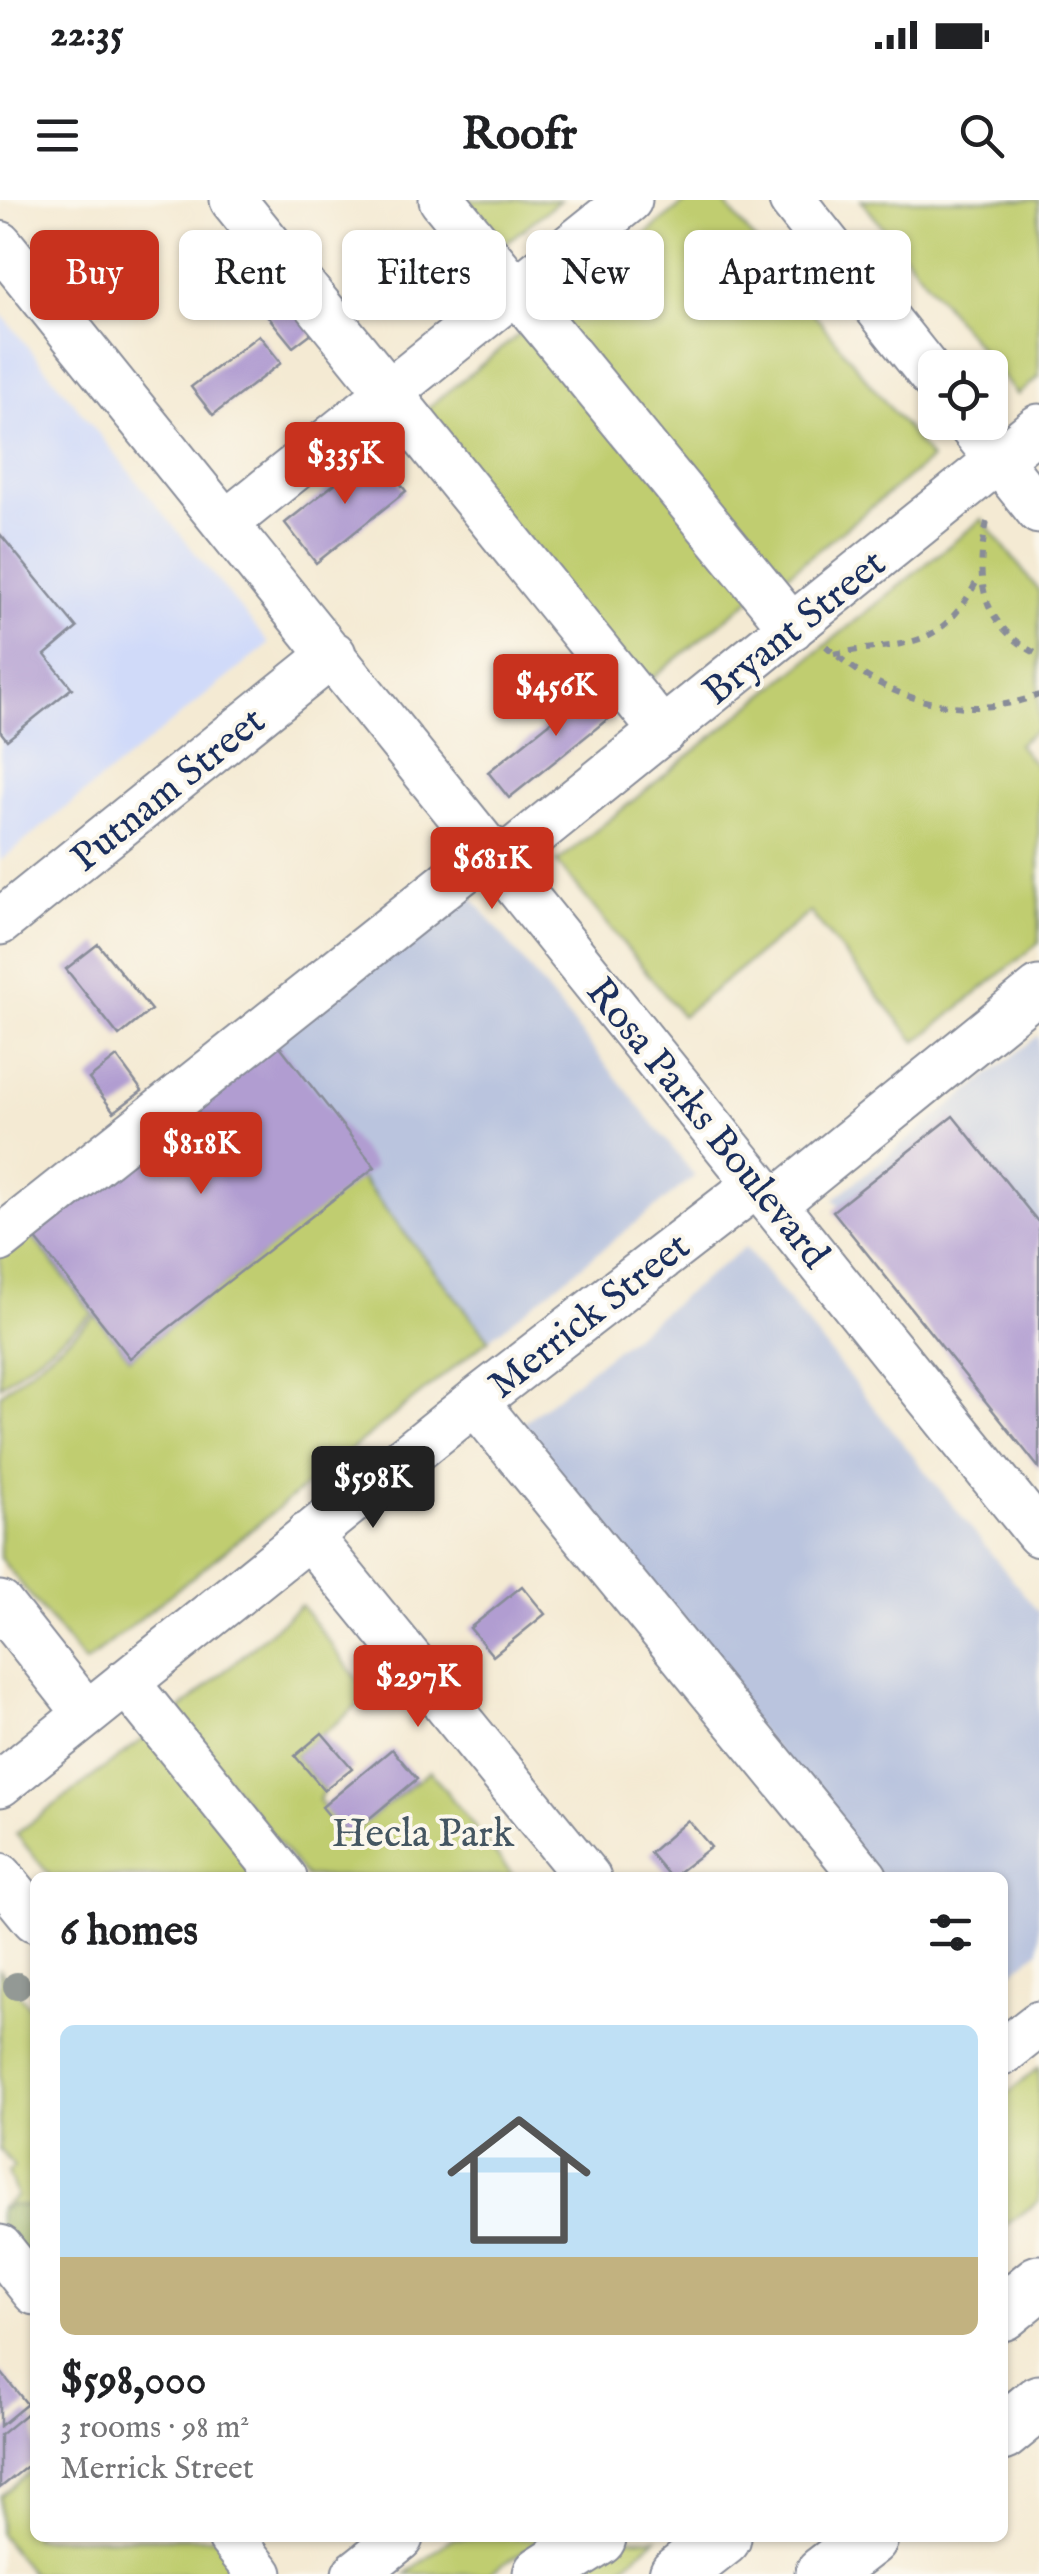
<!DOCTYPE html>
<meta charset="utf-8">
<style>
:root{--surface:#fff;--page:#f6f6f6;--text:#202124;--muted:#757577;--line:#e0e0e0;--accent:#c8321e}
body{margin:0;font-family:"IM FELL English",serif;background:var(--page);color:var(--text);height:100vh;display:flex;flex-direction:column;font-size:38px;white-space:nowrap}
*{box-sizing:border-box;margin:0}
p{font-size:32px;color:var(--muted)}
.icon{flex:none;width:55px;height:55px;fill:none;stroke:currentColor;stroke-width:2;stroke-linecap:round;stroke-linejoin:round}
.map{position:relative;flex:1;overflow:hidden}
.details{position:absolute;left:30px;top:1672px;width:978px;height:670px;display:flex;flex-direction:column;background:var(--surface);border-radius:15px;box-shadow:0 2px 8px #0004}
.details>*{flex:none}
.guide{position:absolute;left:30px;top:30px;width:980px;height:90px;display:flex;gap:20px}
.fabs{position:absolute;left:918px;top:150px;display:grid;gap:20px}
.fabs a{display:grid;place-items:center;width:90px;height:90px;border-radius:15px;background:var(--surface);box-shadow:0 2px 8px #0004;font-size:50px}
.price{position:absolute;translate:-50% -85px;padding:0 22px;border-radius:10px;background:var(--accent);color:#fff;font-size:32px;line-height:65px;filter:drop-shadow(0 2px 5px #0008)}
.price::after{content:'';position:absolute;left:50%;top:60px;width:30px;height:22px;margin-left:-15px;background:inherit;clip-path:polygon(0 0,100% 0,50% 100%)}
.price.selected{background:#222;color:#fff}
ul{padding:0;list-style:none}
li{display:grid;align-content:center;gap:20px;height:530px;padding:0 30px}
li+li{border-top:2px solid var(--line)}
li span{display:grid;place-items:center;height:310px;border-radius:15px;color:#555}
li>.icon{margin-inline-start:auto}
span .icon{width:180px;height:180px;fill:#fffc;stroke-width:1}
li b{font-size:42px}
h2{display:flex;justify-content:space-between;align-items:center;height:120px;padding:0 30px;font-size:42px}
.tag{padding:0 35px;border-radius:15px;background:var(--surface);box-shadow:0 2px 8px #0004;font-size:35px;line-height:90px}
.tag.selected{background:var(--accent);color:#fff}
.status{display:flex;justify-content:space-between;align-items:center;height:70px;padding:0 50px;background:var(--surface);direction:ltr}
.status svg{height:28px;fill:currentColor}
header{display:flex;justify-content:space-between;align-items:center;height:130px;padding:0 30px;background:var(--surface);font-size:45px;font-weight:700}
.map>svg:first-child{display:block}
</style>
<div class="status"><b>22:35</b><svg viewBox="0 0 49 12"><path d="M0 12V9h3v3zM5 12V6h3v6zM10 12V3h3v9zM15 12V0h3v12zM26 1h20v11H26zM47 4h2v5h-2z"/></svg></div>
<header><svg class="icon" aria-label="menu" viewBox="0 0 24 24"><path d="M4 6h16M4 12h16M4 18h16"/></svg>Roofr<svg class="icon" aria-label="search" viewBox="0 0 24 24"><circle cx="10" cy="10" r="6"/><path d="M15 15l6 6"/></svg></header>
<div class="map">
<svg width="1039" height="2374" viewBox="0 0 1039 2374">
<rect width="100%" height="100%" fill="#fbf7ec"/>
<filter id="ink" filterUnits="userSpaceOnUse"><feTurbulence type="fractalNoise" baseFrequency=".01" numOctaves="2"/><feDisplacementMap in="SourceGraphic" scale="20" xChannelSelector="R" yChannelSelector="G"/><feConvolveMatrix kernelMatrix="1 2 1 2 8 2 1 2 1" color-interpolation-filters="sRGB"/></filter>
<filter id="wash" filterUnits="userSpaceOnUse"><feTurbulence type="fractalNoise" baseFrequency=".0048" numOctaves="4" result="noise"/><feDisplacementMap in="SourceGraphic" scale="40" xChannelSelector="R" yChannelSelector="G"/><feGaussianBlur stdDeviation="2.25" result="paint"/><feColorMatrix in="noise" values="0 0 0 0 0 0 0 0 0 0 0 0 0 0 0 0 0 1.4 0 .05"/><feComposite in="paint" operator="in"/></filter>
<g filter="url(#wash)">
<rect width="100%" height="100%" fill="#f4ead3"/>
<!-- built -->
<path fill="#d0daf9" d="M0 112 269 444 0 661Z"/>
<!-- industrial -->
<path fill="#bac4de" d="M463 686 695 976 489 1139 360 977 130 1158 28 1031Z
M1039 835V1254L834 999Z
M745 1047 1039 1413V1750L1003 1779 1002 1678 880 1677 513 1231Z"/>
<!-- green -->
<path fill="#c0cd6f" stroke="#6e7e66" stroke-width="2.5" d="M452 0H560L494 52Z
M688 0H722L931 259 772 387 550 111Z
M861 0H1039V177L1017 195Z
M532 124 754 396 642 487 419 215Z
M982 319 1039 391V528L1018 544 1039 570V743L916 842 810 712 682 816 557 662Z
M360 977 489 1139 85 1463 0 1358V1194L96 1116 130 1158Z
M28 1031 93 1114 0 1186V1053Z
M301 1405 370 1496 295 1556 324 1590 319 1600 346 1637 430 1571 514 1677H306L175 1514Z
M150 1534 259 1667 246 1678 51 1677 16 1634Z
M0 1770 35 1814V2067L0 2025V2008L17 1996 8 1972 14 1967 0 1949Z
M1039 1867V2001L1003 2027V1898Z
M35 2268V2338H218L247 2374H32L0 2334V2296Z
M452 2338H545L488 2374H406Z
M618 2338H657L613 2374H564Z"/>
<!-- forest -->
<path fill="#98b062" stroke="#5a7060" stroke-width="2.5" d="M11 2005 35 2007V2091L0 2045V2010Z"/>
<g id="blocks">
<!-- building -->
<path fill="#b19dd1" d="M293 92 321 126 293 147 266 114Z
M259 135 281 163 213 215 191 187Z
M375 252 406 291 316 363 285 323Z
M0 334 77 428 45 455 72 488 7 540 0 531Z
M603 480 624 506 509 598 488 572Z
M98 744 151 810 119 836 66 769Z
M272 836 375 967 130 1158 27 1028Z
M117 857 142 891 114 912 89 879Z
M953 916 1039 1023V1268L833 1011Z
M522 1386 545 1414 493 1456 470 1428Z
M322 1533 352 1568 324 1590 295 1556Z
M392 1549 417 1579 347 1637 322 1607Z
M688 1620 711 1647 671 1678 650 1653Z
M0 2171 27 2204 0 2226Z
M27 2213 35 2222V2260L0 2288V2235Z"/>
</g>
</g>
<g filter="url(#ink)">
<use href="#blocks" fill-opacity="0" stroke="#888c98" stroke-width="2.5"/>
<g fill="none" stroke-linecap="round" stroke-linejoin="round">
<!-- minor casing -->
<g stroke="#888c98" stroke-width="49">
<path id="minor" d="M233 0 663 532
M442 0 792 427
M792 0 935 180
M0 44 1039 1334
M968 222 1039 311
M226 323 629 0
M500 662 1039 227
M0 722 333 454
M774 1004 1039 789
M0 1039 491 649
M475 1202 865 1678
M308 1335 588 1678
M0 1404 87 1514
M126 1482 284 1678
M0 1584 475 1202 757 984
M0 1676 35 1719
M1002 1853 1039 1824
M0 2048 35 2092
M231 2338 260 2374
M355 2374 400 2338"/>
</g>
<!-- highway casing -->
<g stroke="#888c98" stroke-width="59">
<path id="highway" d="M1002 2113 1039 2083
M1002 2233 1039 2203
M541 2374 598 2338
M677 2374 723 2338
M823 2374 870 2338"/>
</g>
<!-- path -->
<path stroke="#888c98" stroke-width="6" stroke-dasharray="8 8" stroke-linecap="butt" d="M987 322C974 380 981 425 1039 455
M826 446C885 500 962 523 1039 495
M834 454C906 440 939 455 979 377
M32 1942 35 1974
M32 1987 35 1981"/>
<!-- minor -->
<use href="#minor" stroke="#fff" stroke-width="45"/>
<!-- highway -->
<use href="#highway" stroke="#fff" stroke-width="55"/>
</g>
<!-- trees -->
<circle fill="#939995" cx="17" cy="1786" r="14"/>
</g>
<g text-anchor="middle" stroke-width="8" stroke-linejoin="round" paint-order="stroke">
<!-- street labels -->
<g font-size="40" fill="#1b2f5e" stroke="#fbf7ec">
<text transform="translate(793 426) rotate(-39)" y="14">Bryant Street</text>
<text transform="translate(167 588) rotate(-39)" y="14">Putnam Street</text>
<text transform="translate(709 922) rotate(51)" y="14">Rosa Parks Boulevard</text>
<text transform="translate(588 1114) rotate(-38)" y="14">Merrick Street</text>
</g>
<!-- park labels -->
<g font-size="40" fill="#445662" stroke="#fbf7ec">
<text x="423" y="1646">Hecla Park</text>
</g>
</g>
</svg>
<div class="fabs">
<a><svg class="icon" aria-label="locate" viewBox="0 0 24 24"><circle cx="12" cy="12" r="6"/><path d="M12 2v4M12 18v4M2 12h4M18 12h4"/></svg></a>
</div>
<b class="price" style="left:345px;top:307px">$335K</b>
<b class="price" style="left:556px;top:539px">$456K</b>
<b class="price" style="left:492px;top:712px">$681K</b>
<b class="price" style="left:201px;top:997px">$818K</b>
<b class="price selected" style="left:373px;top:1331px">$598K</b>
<b class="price" style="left:418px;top:1530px">$297K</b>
<div class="guide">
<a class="tag selected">Buy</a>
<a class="tag">Rent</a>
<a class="tag">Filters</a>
<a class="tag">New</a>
<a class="tag">Apartment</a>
</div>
<section class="details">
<h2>6 homes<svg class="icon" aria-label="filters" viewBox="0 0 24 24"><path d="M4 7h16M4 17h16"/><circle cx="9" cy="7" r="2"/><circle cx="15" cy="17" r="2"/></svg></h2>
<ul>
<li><span style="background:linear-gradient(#bfe0f5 75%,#c2b280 0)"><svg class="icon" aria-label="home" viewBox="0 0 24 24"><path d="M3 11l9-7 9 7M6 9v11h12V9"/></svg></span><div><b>$598,000</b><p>3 rooms · 98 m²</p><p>Merrick Street</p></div></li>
</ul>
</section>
</div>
